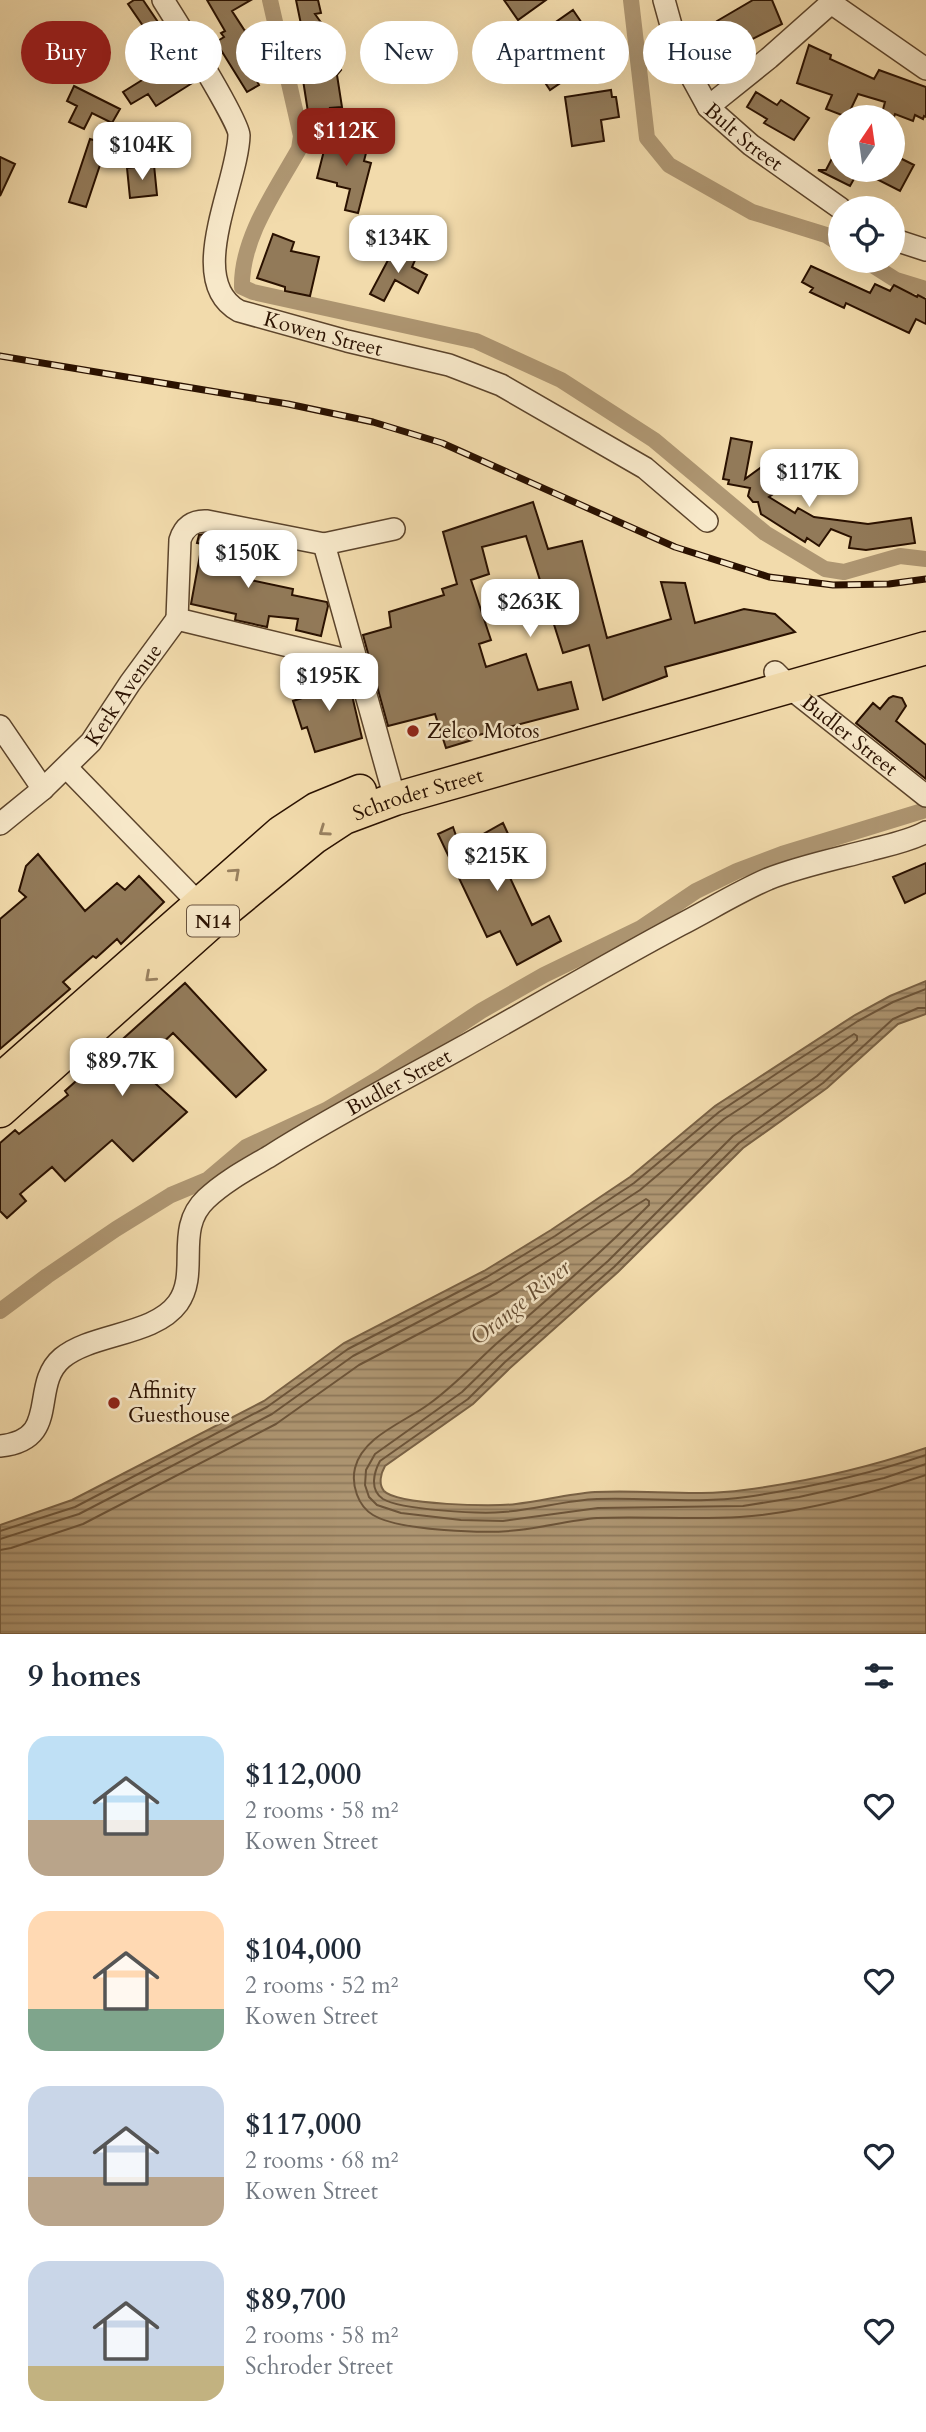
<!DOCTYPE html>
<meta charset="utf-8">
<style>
:root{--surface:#fff;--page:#f6f6f7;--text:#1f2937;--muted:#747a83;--accent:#8f2418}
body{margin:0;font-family:Cardo,serif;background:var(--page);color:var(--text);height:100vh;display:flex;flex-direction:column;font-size:26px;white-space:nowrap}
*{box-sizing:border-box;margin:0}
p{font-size:23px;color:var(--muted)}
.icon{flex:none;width:38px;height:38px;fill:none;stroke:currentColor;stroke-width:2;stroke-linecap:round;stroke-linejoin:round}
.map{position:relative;height:1634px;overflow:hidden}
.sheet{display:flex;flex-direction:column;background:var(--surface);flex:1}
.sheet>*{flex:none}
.top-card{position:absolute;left:21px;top:21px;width:886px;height:63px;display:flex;gap:14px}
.needle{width:46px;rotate:13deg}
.controls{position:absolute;left:828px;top:105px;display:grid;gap:14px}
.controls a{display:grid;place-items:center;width:77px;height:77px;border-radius:50%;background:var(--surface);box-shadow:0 7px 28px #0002;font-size:35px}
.price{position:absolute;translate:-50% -60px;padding:0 16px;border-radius:14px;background:#fff;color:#222;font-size:23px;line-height:46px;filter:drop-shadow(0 2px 4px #0008)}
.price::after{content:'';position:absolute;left:50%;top:42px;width:21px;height:16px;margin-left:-10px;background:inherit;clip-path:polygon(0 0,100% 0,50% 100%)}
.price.current{background:var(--accent);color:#fff}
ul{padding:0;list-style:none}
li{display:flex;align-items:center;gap:21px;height:175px;padding:0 28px}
li span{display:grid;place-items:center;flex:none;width:196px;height:140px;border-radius:21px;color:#555}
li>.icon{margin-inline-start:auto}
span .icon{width:84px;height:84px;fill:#fffc;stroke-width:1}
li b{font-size:30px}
h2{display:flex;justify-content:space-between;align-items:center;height:84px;padding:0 28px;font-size:30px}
.tag{padding:0 24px;border-radius:32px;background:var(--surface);box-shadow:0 7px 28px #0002;font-size:24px;line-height:63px}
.tag.current{background:var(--accent);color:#fff}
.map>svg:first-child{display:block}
</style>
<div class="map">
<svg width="926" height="1634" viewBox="0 0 926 1634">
<defs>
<pattern id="water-rules" width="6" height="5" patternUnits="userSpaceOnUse" patternTransform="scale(1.75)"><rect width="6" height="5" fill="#ae9672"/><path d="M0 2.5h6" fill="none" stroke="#8e795b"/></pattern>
</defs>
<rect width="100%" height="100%" fill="#f2dbac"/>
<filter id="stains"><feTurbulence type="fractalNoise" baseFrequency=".00286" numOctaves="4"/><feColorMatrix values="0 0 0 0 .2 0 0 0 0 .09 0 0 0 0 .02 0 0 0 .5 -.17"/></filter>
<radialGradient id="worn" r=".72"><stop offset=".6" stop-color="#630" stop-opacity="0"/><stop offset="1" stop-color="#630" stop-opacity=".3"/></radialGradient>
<!-- water -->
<path fill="url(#water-rules)" stroke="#796144" stroke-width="2" d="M926 981V1014L898 1024 827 1088 743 1148 618 1272 510 1368 473 1404 385 1466C381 1473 378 1484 384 1491 397 1505 495 1507 516 1504 542 1501 568 1494 595 1492 644 1489 695 1497 744 1490 806 1482 867 1468 926 1448V1634H0V1525L72 1500 264 1401 344 1343 484 1271 551 1230 630 1177 715 1106 855 1015 890 996Z"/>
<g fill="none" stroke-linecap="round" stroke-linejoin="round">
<!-- shore -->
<path stroke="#6c5439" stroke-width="2" d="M926 1008H918L893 1019 823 1083 739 1143 614 1267 505 1362 468 1399 380 1461C374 1472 369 1490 383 1499 401 1510 480 1514 503 1512 535 1510 566 1500 597 1499 646 1497 697 1504 746 1497 807 1488 867 1475 926 1455
M0 1531 75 1507 267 1407 348 1349 487 1277 555 1236 634 1183 719 1112 782 1070 858 1021 893 1002 926 989
M0 1539 79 1514 272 1414 353 1356 491 1284 559 1243 640 1190 724 1119 854 1034 857 1036V1040L817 1076 733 1136 608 1261 499 1356 462 1392 375 1454 366 1470 365 1485 369 1497 377 1505 401 1513 461 1520 503 1521 598 1508 743 1506 799 1497 884 1478 926 1464
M0 1550 11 1548 83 1524 276 1424 359 1365 497 1293 646 1199 649 1201V1205C600 1254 548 1299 496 1344 473 1365 455 1385 429 1404 405 1422 363 1436 355 1468 351 1485 358 1506 373 1515 399 1531 488 1534 519 1530 545 1527 571 1520 597 1518 645 1516 693 1520 740 1517 799 1513 870 1494 926 1475"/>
<!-- canal -->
<path stroke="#ae9672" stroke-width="16" d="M270 0 301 136 299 149C276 190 241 238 242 287L253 292 476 341 561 380 654 440 765 533 825 569 844 572 900 556 926 559
M631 0 647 138 669 165 752 212 826 235 840 244
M866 261 896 280 926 289
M0 1311 47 1276 116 1229 171 1195 207 1180 246 1147 326 1110 383 1076 481 1011 544 975 641 928 696 891 737 871 782 854 926 810"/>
</g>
<!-- building -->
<path fill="#927a59" stroke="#2a1100" stroke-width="2" d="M134 0H143L162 28 150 36 128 4Z
M207 0H251L232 11 245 31 249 30 265 55 262 57 267 66 260 70 263 75 256 79 259 85 247 92 216 42 224 37 221 33 225 31Z
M296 0H318L321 13 315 14 339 48 328 56 341 70 337 75 342 107 330 108 333 122 310 125 303 80 324 76 312 60 314 56 297 33 302 29Z
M504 0H546L518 20Z
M753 0H772L782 24 733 49 717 21Z
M573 10 603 54 550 90 540 75 544 72 532 54 537 51 530 40Z
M168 34 197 80 156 106 148 94 131 104 123 92 171 62 157 40Z
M809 45 831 55 830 59 874 79 879 70 926 87V117L924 116 923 119 915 115 913 121 895 114 894 117H881L885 102 858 94 847 117 826 109 832 95 797 83Z
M74 86 120 109 112 123 92 113 84 129 69 122 77 106 67 101Z
M611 90 612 97H616L619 117 601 120 604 141 572 146 565 97Z
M756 92 777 105 781 100 809 118 794 140 764 123 767 119 747 107Z
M328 135 368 145 364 161 371 163 358 213 345 210 350 189 337 186V183L317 178Z
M90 139 107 144 86 207 69 202Z
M840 143V170H859L850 186 818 170H826Z
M892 154 914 165 900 191 859 170H892Z
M0 157 15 164 0 196Z
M154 165 157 195 130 198 127 168Z
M273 234 294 242 291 251 319 257 310 296 285 291V287L257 278Z
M395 247 416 258 412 267 427 275 418 293 395 280 384 301 370 294Z
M811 266 870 293 875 284 890 291 894 285 917 297 918 295 926 299V324L916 319 909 333 846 303 844 308 810 292 813 288 802 282Z
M731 438 752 442 745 479 763 466 773 480 776 478 783 487 769 497 795 513 798 508 814 517 868 524 911 518 915 543 866 550 849 548 851 537 831 529 819 546 807 538 805 542 761 514 758 502H753L748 496 750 488 728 484 729 480 723 479Z
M533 502 548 549 582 541 607 638 671 619 661 582 685 583 695 623 744 609 775 614 795 632 665 667 667 676 603 700 589 645 563 653 526 536 482 547 489 574 471 580 491 640 479 644 486 667 526 654 538 690 571 682 578 709 471 737 472 740 446 748 435 714 388 726 363 635 391 627 389 612 444 595 442 589 457 584 443 532Z
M206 534 227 538 226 543 252 549 246 579 293 589 292 595 327 602 328 606 321 636 296 630 298 619 269 616 267 627 235 620 236 614 191 604 202 544 197 543 199 535Z
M347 674 362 738 315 752 307 727 302 729 293 701 302 698 299 688Z
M893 696 902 698 906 706 896 721 926 745V779L856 723 873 703 880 709 889 698Z
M503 823 514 847 499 854 532 925 549 916 561 941 517 965 500 931 487 937 438 834 453 827 460 847Z
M38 854 85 911 117 883 125 890 139 876 164 902 121 944 117 939 96 958 93 956 63 982 70 989 0 1049V919L26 897 19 891 26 866Z
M926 863V893L905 903 893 877Z
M185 983 266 1070 236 1097 173 1033 137 1067 187 1112 133 1161 112 1140 65 1181 52 1167 20 1194 26 1201 7 1218 0 1211V1143L15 1130 19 1134 68 1095 65 1091Z"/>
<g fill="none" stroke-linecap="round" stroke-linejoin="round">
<!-- minor casing -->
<g stroke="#5c442b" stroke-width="24">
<g id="minor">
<path id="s1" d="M163 0C175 19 239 121 239 135 238 183 184 281 239 311L347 341 449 365 501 385 645 468 707 521"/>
<path id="s2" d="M664 0 679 54 708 107 751 145 840 208"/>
<path d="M831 3 926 69"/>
<path d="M708 107 769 58 831 3V0"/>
<path d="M892 239 926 250"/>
<path d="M324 544 395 799"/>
<path d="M177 619 180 540C184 527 193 520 207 521L324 544 394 529"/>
<path id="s3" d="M775 672 795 692 926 796"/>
<path d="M0 726 43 789"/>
<path d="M67 768 207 912"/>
<path id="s4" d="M0 824 43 789 91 742 130 683 177 619 355 662"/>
<path id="s5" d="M0 1446C62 1440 29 1386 62 1358 92 1333 154 1336 178 1303 200 1272 174 1229 206 1199 225 1181 248 1169 270 1156 331 1117 396 1084 459 1049 533 1008 605 965 680 925 709 910 738 892 768 879 801 866 836 859 870 850 889 845 909 841 926 832"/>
</g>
</g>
<!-- highway casing -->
<g stroke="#2a1100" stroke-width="35">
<g id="highway">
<path d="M0 1080 281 832 316 809 360 791"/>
<path id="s6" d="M0 1111 214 920 315 837 344 818 395 799 926 648"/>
</g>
</g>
<!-- minor -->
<use href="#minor" stroke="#f7e8c9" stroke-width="21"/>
<!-- highway -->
<use href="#highway" stroke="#f2dbac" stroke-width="32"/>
<!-- rail casing -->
<g stroke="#2a1100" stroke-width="7">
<path id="rail" d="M0 356 288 404 373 422 442 443 675 547 769 577 833 585 889 584 926 579"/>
</g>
<!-- rail -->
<use href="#rail" stroke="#f7e8c9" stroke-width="4.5" stroke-dasharray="13" stroke-linecap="butt"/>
</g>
<!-- one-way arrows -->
<defs><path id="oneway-chevron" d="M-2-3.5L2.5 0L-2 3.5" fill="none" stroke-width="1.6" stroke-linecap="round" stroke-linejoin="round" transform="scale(1.75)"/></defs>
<g stroke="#98805f">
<use href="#oneway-chevron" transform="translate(324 831) rotate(145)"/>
<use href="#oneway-chevron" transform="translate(235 873) rotate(-42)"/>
<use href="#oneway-chevron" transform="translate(150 977) rotate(138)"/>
</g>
<!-- markers -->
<g fill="#8f2418" stroke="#f7e8c9" stroke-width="2.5">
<circle cx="413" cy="731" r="7"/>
<circle cx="114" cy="1403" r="7"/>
</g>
<g text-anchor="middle" stroke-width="5" stroke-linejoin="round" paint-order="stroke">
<!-- shield labels -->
<rect fill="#f7e8c9" stroke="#68523c" stroke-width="2" x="187" y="905.5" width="52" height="31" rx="5"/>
<g font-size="19" font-weight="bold" fill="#2a1100">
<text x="213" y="928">N14</text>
</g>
<!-- street labels -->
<g font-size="21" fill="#2a1100" stroke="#f7e8c9">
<text dy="7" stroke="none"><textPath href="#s2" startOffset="163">Bult Street</textPath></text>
<text dy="7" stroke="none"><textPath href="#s1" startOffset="430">Kowen Street</textPath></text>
<text dy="7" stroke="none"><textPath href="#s4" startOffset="180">Kerk Avenue</textPath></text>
<text dy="7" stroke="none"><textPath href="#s3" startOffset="98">Budler Street</textPath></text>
<text dy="7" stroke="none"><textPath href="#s6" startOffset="530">Schroder Street</textPath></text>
<text dy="7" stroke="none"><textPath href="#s5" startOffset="584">Budler Street</textPath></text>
</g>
<!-- poi labels -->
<g font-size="21" fill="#2a1100" stroke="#f7e8c9" text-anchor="start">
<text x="427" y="738">Zelco Motos</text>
<text x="128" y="1398">Affinity<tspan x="128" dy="24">Guesthouse</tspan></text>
</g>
<!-- water labels -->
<g font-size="23" font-style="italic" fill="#654d33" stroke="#f7e8c9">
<text transform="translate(520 1302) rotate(-39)" y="8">Orange River</text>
</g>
</g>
<rect width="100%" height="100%" filter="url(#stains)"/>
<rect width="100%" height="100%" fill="url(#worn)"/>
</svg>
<div class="controls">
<a><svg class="needle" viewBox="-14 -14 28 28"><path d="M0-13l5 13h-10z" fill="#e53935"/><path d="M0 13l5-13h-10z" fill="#747a83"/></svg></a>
<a><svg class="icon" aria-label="locate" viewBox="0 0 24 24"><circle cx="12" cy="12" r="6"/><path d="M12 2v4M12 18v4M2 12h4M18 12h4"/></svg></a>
</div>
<b class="price current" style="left:346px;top:168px">$112K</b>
<b class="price" style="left:142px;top:182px">$104K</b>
<b class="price" style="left:398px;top:275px">$134K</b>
<b class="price" style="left:809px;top:509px">$117K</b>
<b class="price" style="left:248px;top:590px">$150K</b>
<b class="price" style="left:530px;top:639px">$263K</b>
<b class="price" style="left:329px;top:713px">$195K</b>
<b class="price" style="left:497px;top:893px">$215K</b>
<b class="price" style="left:122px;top:1098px">$89.7K</b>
<div class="top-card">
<a class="tag current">Buy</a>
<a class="tag">Rent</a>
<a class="tag">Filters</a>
<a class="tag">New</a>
<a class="tag">Apartment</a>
<a class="tag">House</a>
</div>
</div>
<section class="sheet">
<h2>9 homes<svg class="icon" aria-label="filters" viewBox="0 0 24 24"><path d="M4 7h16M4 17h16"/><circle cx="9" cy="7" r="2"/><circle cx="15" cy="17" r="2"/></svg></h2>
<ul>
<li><span style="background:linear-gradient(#bfe0f5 60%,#b9a48a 0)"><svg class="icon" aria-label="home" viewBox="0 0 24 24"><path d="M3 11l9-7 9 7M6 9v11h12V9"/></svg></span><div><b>$112,000</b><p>2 rooms · 58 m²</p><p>Kowen Street</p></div><svg class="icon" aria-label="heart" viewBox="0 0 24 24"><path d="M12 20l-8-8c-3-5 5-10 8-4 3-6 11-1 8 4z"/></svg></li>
<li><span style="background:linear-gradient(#ffd9b3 70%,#7fa58c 0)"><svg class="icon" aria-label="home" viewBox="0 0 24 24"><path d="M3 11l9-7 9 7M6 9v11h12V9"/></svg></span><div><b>$104,000</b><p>2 rooms · 52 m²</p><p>Kowen Street</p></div><svg class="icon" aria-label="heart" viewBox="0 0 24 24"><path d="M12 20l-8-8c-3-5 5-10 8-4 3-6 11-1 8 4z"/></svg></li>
<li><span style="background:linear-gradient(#c9d6e8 65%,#b9a48a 0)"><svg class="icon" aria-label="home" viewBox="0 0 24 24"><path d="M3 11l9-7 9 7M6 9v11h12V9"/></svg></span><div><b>$117,000</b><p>2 rooms · 68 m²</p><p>Kowen Street</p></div><svg class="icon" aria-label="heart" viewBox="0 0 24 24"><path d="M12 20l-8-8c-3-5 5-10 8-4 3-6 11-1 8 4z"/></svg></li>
<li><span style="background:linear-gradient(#c9d6e8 75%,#c2b280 0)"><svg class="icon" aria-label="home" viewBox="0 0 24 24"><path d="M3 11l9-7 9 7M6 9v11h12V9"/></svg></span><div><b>$89,700</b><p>2 rooms · 58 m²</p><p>Schroder Street</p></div><svg class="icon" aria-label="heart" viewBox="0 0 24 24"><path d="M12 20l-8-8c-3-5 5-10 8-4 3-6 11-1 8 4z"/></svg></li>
</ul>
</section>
